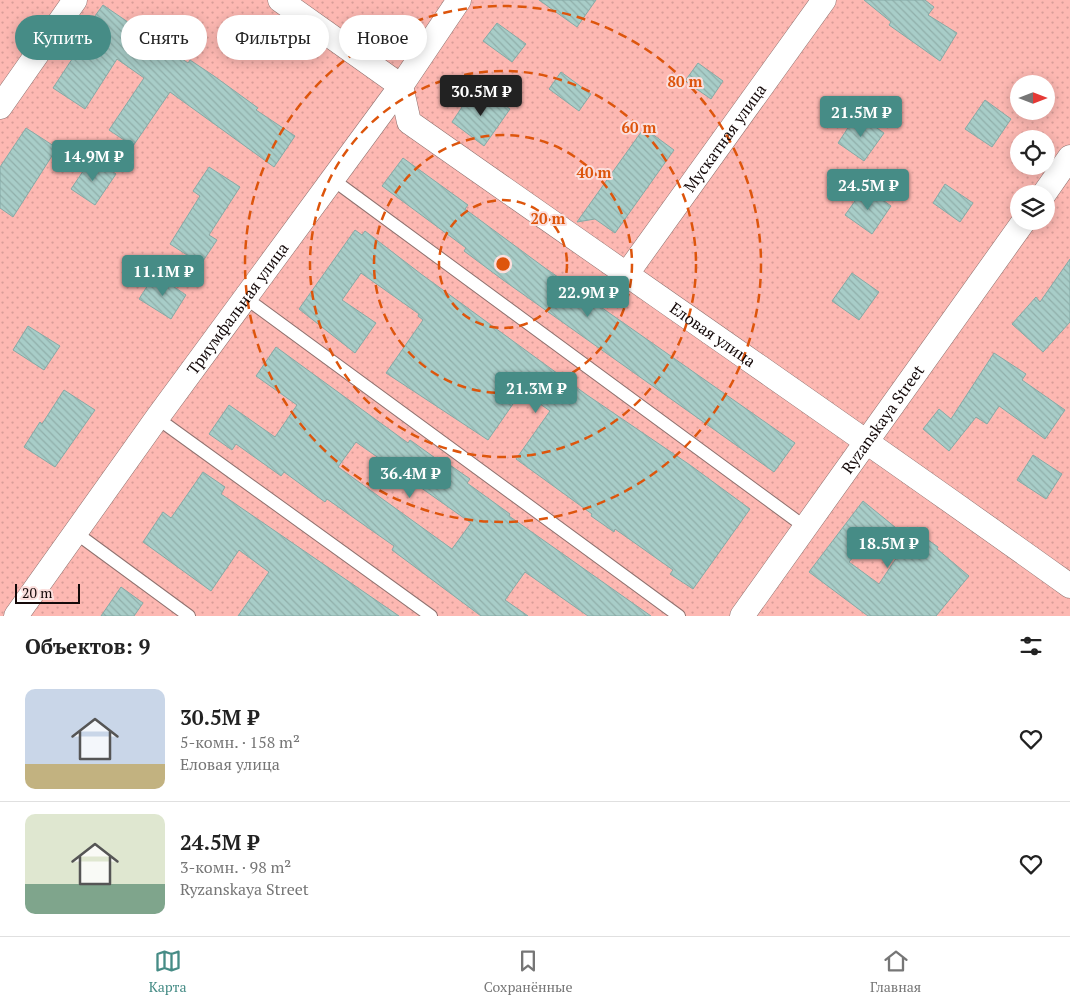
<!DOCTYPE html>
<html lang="ru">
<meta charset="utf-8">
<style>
:root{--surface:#fff;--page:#f2f2f2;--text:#222;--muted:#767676;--line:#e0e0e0;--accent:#468c86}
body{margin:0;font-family:"PT Serif",serif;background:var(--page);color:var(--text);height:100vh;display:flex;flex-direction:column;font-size:19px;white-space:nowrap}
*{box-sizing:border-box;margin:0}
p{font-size:16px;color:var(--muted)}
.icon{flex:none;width:28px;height:28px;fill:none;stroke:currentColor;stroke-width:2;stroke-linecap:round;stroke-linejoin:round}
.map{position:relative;height:616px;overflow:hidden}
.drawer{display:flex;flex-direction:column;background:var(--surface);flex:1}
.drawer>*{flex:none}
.hud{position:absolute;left:15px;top:15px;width:500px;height:45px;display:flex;gap:10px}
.needle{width:32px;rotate:90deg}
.tools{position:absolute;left:1010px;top:75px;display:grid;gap:10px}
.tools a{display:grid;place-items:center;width:45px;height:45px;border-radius:50%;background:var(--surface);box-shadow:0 2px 12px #0003;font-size:25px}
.scale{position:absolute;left:15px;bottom:12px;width:65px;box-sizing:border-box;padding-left:5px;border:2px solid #140909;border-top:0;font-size:14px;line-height:18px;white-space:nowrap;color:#140909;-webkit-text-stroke:4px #fbdedc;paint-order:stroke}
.price{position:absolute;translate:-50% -42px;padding:0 11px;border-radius:5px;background:var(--accent);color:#fff;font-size:16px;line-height:32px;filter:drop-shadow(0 1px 2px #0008)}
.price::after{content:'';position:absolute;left:50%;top:30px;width:15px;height:11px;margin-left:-8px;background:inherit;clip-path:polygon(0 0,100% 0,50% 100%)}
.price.current{background:#222;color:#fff}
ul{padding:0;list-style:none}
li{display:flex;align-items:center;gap:15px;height:125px;padding:0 25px}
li+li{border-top:1px solid var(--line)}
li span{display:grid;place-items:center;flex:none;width:140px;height:100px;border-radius:10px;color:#555}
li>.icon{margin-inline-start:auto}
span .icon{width:60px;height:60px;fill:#fffc;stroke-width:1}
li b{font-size:21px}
h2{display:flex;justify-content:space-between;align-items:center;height:60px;padding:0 25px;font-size:21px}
.chip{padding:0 18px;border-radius:22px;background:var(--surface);box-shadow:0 2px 12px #0003;font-size:18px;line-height:45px}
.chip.current{background:var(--accent);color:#fff}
.tab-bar{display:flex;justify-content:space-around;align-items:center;height:70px;border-top:1px solid var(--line);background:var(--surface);font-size:14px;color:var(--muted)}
.tab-bar a{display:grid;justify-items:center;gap:2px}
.tab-bar .current{color:var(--accent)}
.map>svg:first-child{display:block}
</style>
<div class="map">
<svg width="1070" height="616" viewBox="0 0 1070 616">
<defs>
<pattern id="grass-dots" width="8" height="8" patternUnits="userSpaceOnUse" patternTransform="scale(1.25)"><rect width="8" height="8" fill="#fdb8b2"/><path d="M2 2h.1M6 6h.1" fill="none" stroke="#d89d98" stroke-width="1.8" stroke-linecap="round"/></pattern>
<pattern id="building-back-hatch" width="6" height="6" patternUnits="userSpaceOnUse" patternTransform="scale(1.25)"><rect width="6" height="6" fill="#a8cdc8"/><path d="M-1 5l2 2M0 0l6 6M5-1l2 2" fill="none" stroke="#90afaa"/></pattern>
</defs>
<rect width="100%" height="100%" fill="#fbdedc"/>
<!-- grass -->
<path fill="url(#grass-dots)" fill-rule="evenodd" d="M0 0H1070V616H0ZM1019 84H1046V111H1019ZM1019 139H1046V166H1019ZM1019 194H1046V221H1019Z"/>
<!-- building -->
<path fill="url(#building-back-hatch)" stroke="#86aaa6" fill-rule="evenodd" d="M539 0H596L577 27Z
M864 0H925L934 7 928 15 957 33 940 61 889 25 891 22Z
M103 5 188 63 190 60 214 76 258 108 256 110 295 136 274 167 170 92 133 146 109 130 144 78 117 59 85 109 53 88 86 38 81 35Z
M497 23 526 44 512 62 483 41Z
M698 63 723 81 711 99 685 81Z
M561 72 591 94 579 111 549 89Z
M482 90 510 109 484 146 452 122 466 101 471 105Z
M985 100 1011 119 992 147 965 129Z
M857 114 884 133 864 161 838 143Z
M26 128 57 148 13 217 0 208V167Z
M644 128 674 150 615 233 595 219 577 222Z
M92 158 116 174 95 205 71 189Z
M403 158 468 205 465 209 545 268 795 443 774 472 503 280 464 251 466 248 382 186Z
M209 167 240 187 209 235 217 240 201 264 170 244 200 196 193 191Z
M945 184 973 203 960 222 933 203Z
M865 187 891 206 872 234 845 215Z
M355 230 362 235 365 231 421 274 587 395 690 465 750 509 693 589 670 574 673 570 615 529 614 532 591 516 592 514 516 459 550 411 522 391 488 440 386 373 423 320 418 316 419 314 361 273 342 300 376 323 355 353 299 309Z
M1070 259V322L1043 352 1012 324 1036 297 1040 302Z
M852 273 879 292 859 320 832 301Z
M155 274 186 295 171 319 139 299Z
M28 326 60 346 44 370 13 350Z
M276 347 408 443 410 440 445 465 447 463 470 479 467 483 510 514 509 516 651 616H588L525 572 505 600 528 616H481L392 550 394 546 327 499 325 502 284 472 281 476 236 444 232 450 209 434 229 405 275 437 297 405 256 376ZM356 442 471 523 452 549 338 467Z
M994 353 1026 374 1022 380 1065 410 1045 439 999 406 987 424 976 417 949 451 923 429 939 409 951 419Z
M64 390 95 410 55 467 24 447 40 422 42 424Z
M1033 455 1062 474 1046 499 1017 480Z
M203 472 225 487 221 494 399 616H238L269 572 239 550 211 591 143 542 163 512 171 518Z
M863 501 906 536 911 528 938 547 937 549 969 576 936 616H868L809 572ZM870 537 897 557 879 584 849 562Z
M121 587 143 603 134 616H101Z"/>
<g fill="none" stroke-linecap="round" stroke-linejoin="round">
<!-- lane casing -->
<g stroke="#90726f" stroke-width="14">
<path id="lane" d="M332 179 805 527
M247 299 679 616
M157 418 431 616
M76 533 189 616"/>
</g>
<!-- street casing -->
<g stroke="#90726f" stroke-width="25">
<g id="street">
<path id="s1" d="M280 0 401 86 409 122C629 277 851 429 1070 586"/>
<path d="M0 107 75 0"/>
<path d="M1044 194 1070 157"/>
<path id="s2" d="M626 275 824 0"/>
<path id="s3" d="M16 616 157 418 401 86 459 0"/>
<path id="s4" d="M742 616 1024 221"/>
</g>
</g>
<!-- lane -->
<use href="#lane" stroke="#fff" stroke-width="12"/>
<!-- street -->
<use href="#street" stroke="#fff" stroke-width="24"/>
</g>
<!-- distance rings -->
<g fill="none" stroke="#dd550c" stroke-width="2.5" stroke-dasharray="9 6">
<circle cx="503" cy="264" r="64"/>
<circle cx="503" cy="264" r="129"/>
<circle cx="503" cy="264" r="193"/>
<circle cx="503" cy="264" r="258"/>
</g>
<g text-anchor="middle" stroke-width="4" stroke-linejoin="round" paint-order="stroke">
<!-- street labels -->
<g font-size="16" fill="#140909" stroke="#fbdedc">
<text dy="6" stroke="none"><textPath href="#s2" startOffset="169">Мускатная улица</textPath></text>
<text dy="6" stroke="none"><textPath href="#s3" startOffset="379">Триумфальная улица</textPath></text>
<text dy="6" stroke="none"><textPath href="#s1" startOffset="556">Еловая улица</textPath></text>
<text dy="6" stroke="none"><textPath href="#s4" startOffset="242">Ryzanskaya Street</textPath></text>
</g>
</g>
<circle cx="503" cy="264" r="8" fill="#dd550c" stroke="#fbdedc" stroke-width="2.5"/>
<g font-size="15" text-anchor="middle" font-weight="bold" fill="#dd550c" stroke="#fbdedc" stroke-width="4" stroke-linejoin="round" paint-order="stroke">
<text x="685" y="87">80 m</text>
<text x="639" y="133">60 m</text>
<text x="594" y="178">40 m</text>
<text x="548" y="224">20 m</text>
</g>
</svg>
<div class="tools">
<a><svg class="needle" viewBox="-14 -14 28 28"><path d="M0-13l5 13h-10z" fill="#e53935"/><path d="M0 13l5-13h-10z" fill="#767676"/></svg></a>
<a><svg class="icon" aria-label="locate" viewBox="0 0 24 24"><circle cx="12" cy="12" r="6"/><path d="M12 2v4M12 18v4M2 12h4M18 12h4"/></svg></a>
<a><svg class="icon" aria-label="layers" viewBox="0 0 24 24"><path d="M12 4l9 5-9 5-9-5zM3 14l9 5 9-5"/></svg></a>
</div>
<div class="scale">20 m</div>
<b class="price current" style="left:481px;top:117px">30.5M ₽</b>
<b class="price" style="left:861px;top:138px">21.5M ₽</b>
<b class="price" style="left:93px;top:182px">14.9M ₽</b>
<b class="price" style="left:868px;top:211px">24.5M ₽</b>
<b class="price" style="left:163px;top:297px">11.1M ₽</b>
<b class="price" style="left:588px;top:318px">22.9M ₽</b>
<b class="price" style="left:536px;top:414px">21.3M ₽</b>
<b class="price" style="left:410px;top:499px">36.4M ₽</b>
<b class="price" style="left:888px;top:569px">18.5M ₽</b>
<div class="hud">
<a class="chip current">Купить</a>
<a class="chip">Снять</a>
<a class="chip">Фильтры</a>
<a class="chip">Новое</a>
</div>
</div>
<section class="drawer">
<h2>Объектов: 9<svg class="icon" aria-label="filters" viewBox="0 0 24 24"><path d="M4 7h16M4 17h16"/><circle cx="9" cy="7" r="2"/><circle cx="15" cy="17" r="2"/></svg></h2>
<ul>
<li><span style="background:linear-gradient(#c9d6e8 75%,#c2b280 0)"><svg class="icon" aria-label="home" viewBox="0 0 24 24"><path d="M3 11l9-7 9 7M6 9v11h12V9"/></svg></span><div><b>30.5M ₽</b><p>5-комн. · 158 m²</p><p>Еловая улица</p></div><svg class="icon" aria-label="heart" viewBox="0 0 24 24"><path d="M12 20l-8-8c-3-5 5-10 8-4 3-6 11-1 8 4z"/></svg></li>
<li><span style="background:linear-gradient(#dfe7d0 70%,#7fa58c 0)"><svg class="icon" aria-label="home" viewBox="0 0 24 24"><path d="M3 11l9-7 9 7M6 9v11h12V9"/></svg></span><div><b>24.5M ₽</b><p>3-комн. · 98 m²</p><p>Ryzanskaya Street</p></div><svg class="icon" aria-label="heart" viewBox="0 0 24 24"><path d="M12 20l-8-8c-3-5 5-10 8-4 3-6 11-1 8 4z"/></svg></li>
</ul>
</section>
<nav class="tab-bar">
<a class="current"><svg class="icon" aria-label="map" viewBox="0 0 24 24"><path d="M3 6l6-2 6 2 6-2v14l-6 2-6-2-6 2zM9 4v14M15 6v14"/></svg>Карта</a>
<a><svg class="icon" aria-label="saved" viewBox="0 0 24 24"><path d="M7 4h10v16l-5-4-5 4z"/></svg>Сохранённые</a>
<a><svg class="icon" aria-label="home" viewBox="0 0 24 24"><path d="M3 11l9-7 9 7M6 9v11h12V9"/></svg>Главная</a>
</nav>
